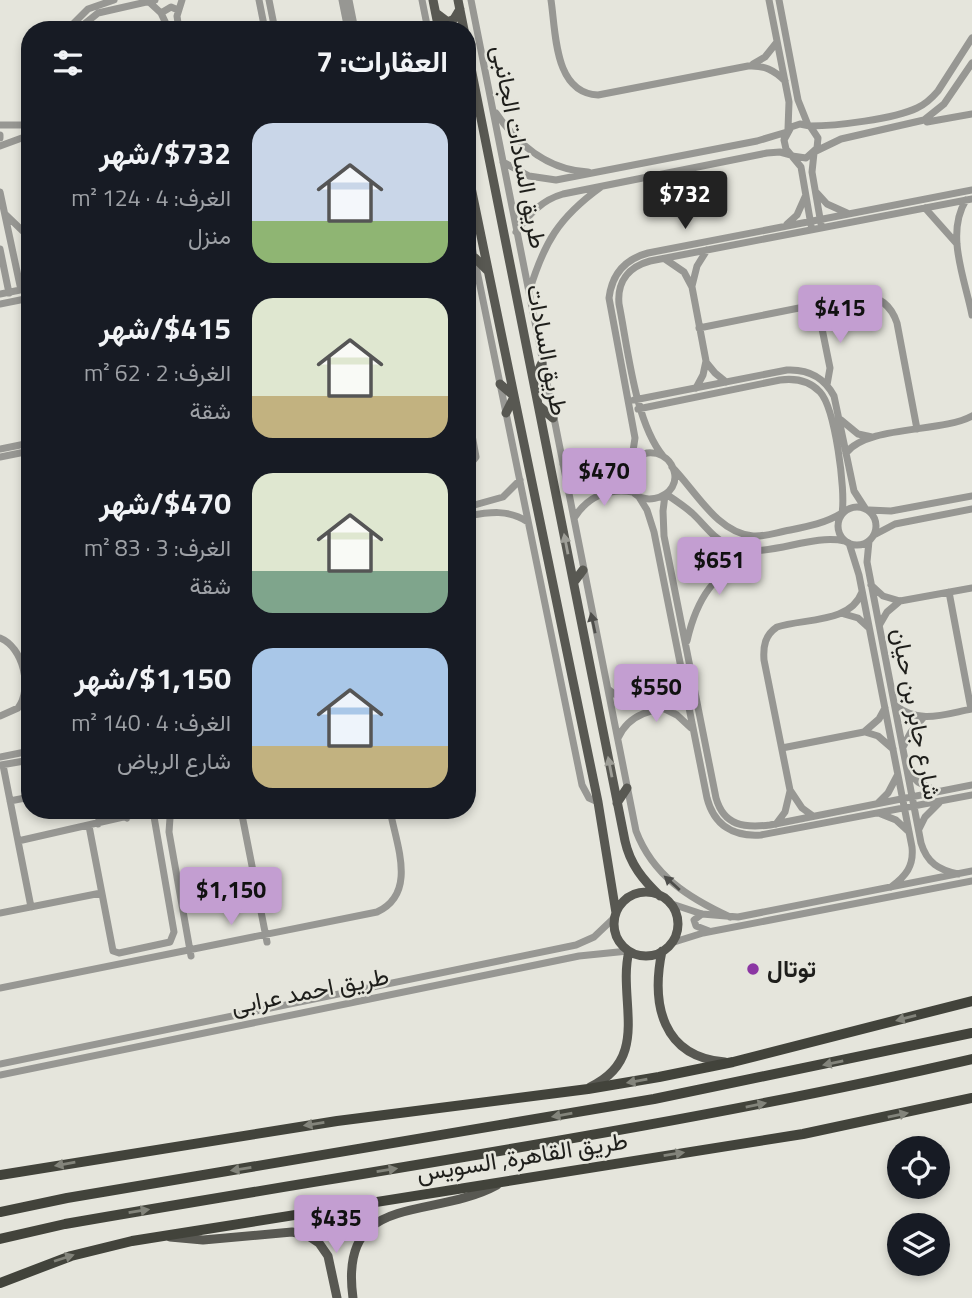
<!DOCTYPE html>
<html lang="ar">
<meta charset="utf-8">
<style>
:root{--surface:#171b24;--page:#242831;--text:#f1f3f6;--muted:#9ea1a6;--accent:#c39ed1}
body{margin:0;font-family:"Titillium Web",Vazirmatn,sans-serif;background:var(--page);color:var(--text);direction:rtl;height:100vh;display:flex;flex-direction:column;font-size:26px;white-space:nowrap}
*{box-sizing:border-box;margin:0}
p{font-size:23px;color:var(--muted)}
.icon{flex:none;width:38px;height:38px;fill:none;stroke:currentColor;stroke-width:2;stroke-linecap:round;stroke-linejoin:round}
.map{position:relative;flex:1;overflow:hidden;direction:ltr}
.sheet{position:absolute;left:21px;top:21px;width:455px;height:798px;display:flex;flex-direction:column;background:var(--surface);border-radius:28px;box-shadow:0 4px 10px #0003;direction:rtl}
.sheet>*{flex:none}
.buttons{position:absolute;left:887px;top:1136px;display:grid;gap:14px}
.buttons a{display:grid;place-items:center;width:63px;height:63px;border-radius:50%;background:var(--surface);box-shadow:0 4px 10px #0003;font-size:35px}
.price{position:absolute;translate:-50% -60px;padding:0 16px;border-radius:7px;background:var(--accent);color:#111;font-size:23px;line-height:46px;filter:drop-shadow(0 2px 4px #0008)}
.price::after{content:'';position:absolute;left:50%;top:42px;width:21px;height:16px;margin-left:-10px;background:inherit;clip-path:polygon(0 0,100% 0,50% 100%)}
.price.on{background:#222;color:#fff}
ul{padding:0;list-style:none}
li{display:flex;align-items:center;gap:21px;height:175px;padding:0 28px}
li span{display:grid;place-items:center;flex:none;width:196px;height:140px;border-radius:21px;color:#555}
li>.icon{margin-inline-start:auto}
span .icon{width:84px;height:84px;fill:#fffc;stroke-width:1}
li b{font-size:30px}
h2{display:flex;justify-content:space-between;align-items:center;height:84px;padding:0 28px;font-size:30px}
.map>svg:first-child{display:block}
</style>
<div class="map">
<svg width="972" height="1298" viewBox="0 0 972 1298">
<rect width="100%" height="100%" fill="#e5e5dc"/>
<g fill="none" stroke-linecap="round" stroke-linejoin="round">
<!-- minor -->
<path stroke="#979793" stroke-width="7" d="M259 0 265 30
M269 0 275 30
M342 0 348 30
M349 0 355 30
M422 0 428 30
M471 0 636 831C653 876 689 898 730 917
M551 0C556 33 554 93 598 95L748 66C764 65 774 70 785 81
M769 0 789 102 788 129
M779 0 798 100 808 125
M148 1 161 13 169 30
M161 13 171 7 178 10
M67 30 88 9 114 0
M77 30 98 13 155 0
M179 30 177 16 182 0
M753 64 765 57 777 42
M496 113C518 145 548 170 588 172
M927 122 972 114
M0 125H30
M810 126C836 126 894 119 917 108 926 104 932 98 938 91L972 38
M0 135V138
M0 146 30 135
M814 152 841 139 924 120 944 104 972 63
M814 153 812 172 821 224
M792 156 806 158 817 148 818 138 810 126 800 124 791 127 784 140 786 149 801 167 811 225
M503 162 529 176 556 180 757 141 787 132
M0 192 21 290
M817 193 827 204 847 213
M966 200C945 234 965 279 972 315
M925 208 957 244
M5 214 30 238
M467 222 582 785 589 798 598 802
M787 224 797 215 805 197
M516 232C529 214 542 200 563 194L767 153 780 152 791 155
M0 249 9 293
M665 259 684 272 692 287 706 361 703 375 696 388
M692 286 697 266 707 250
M529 292C544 243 558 218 601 187
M0 294 30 288
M0 304 30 298
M817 304 830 368 827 385
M699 328 854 297C875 294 890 302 897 323L917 429
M706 362 715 373 726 382
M634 400 787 370C808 369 824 377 834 396L854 491 865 508
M467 408 476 457 467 468
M638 409 780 380C795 378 809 380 820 392 835 408 846 491 842 513
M841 420 858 434 872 437
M0 449 30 443
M846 453C868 425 941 433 972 416
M663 456C635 422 628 349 619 304 617 282 628 267 650 261L972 199
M0 457 30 451
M30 462 25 484 30 512
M563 464C578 480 610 489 627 470 634 463 636 455 647 453 657 452 666 456 671 464 692 501 621 517 628 469
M631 464 635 438 609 298C612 274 625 259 648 253L972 190
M672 467C695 490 717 533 753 536 763 537 775 533 785 531 805 527 824 524 842 513
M666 494C675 500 684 506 692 513 704 524 713 538 728 545 766 562 806 533 845 541
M665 495 663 511 664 536 716 798C724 826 744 828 770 825L972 785
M639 497 647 510 654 532 707 798C714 825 733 837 761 835L972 795
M838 526a19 19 0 1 1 38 0a19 19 0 1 1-38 0Z
M467 507 503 497 520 480
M869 510 891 511 972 496
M467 516C490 512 508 509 528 522
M574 518C588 496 608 488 633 492
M874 535 895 524 972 509
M869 541 867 562 921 843C927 863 939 870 958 874
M849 543 859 575 912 847C914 866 906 876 891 887
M871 585 883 596 900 601 972 588
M949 592 971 709
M30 614 28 623 30 635
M844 614 858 618 869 628
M880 624 887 612 900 601
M0 638C23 647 33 688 18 708L0 716
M687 641C697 597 714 574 755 552
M608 689C631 710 658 701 686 696
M663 700 674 685 679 671
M895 705C919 725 945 714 972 709
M665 709 677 715 691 728
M865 732 878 736 893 749
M618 738C631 709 660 709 688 705
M903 747 911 732 923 718
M782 748 864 732 879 719 885 708
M0 757 30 751
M1 765 30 760
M3 765 31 907
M909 773 918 782 936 791
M10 801 30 797
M878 803 888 793 897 776
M116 810 127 818
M174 810 170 818 169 832 191 956
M241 810 267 942
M881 814 896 820 909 832
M813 816 802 808 790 790 764 660C763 646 765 635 777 627 804 618 850 624 862 592
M98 824 101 810
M776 824 785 812 790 791
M89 826 113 951 119 953 170 942 174 932 153 811
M919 829 925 817 939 803
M18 841 154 810
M669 903 702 914 738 917 972 871
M0 913 101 893
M702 914 694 920 696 926 709 931
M671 943 703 933 972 881
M0 988 377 912C418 893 396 844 390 810
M0 1064 576 945 594 937 615 917
M0 1075 579 956 628 951"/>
<!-- major -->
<path stroke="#585852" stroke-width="9" d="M433 0 439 30
M458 0 464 30
M436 13 448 22 454 19 460 9
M467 48 625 841C630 864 643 880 660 896
M467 168 598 802 616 913
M475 258 488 271
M534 380 542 363
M500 384 514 396
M539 406 553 418
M506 413 514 397
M574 582 583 570
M617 803 627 788
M614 924a32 32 0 1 1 64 0a32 32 0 1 1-64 0Z
M662 951C651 1004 662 1057 725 1062
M590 1087C652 1058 617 1000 629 951
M170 1237 203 1240 292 1232 307 1235 319 1243 328 1256 337 1298
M353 1298C338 1190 431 1221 497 1185"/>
<!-- highway -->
<path stroke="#42433b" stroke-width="10" d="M0 1175 337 1121 588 1089 659 1077 733 1062 972 1001
M0 1212 67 1198 654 1099 972 1033
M0 1239 65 1224C368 1171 672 1128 972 1059
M0 1283 71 1256 132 1241 803 1134 972 1098"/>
</g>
<!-- one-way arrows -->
<defs><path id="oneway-solid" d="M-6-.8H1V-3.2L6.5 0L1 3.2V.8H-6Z" transform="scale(1.75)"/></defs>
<g fill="#9e9e97">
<use href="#oneway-solid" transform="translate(566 544) rotate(-101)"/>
<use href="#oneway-solid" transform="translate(610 767) rotate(-101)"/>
</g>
<g fill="#4e4e4b">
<use href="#oneway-solid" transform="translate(593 623) rotate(-102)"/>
<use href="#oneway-solid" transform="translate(672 883) rotate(-138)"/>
</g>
<g fill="#83847b">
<use href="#oneway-solid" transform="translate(906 1018) rotate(165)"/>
<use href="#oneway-solid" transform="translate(833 1063) rotate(168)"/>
<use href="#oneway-solid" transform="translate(637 1081) rotate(170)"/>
<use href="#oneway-solid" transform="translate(756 1105) rotate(-11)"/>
<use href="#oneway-solid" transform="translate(562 1115) rotate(170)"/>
<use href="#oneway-solid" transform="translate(898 1115) rotate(-12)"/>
<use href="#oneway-solid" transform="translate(314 1124) rotate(171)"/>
<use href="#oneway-solid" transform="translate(674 1154) rotate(-9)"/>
<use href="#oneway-solid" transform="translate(65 1164) rotate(170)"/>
<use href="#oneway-solid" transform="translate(241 1169) rotate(171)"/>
<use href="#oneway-solid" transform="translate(387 1170) rotate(-9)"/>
<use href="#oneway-solid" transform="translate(139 1211) rotate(-9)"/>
<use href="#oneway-solid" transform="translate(64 1258) rotate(-18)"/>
</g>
<!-- markers -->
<circle fill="#8b36a3" stroke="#e5e5dc" stroke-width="2.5" cx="753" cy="969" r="7"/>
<g text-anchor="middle" stroke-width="5" stroke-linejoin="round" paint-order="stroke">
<!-- street labels -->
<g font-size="24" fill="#1e1e1b" stroke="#e5e5dc">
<text transform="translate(519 147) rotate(79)" y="8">طريق السادات الجانبى</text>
<text transform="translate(547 350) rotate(79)" y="8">طريق السادات</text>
<text transform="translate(916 714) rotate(79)" y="8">شارع جابر بن حيان</text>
<text transform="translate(310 991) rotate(-11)" y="8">طريق احمد عرابى</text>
<text transform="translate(522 1157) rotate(-9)" y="8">طريق القاهرة, السويس</text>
</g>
<!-- poi labels -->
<g font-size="24" font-weight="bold" fill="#1e1e1b" stroke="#e5e5dc" text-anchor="start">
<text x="767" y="977">توتال</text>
</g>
</g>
</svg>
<div class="buttons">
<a><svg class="icon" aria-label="locate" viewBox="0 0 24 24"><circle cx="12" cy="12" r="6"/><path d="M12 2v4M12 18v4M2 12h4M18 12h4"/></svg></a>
<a><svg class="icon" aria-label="layers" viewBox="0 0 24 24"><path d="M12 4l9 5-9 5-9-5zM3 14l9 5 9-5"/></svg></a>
</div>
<b class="price on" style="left:685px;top:231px">$732</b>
<b class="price" style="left:840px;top:345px">$415</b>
<b class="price" style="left:604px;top:508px">$470</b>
<b class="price" style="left:719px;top:597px">$651</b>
<b class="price" style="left:656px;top:724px">$550</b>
<b class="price" style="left:231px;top:927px">$1,150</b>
<b class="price" style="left:336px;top:1255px">$435</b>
<section class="sheet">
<h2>العقارات: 7<svg class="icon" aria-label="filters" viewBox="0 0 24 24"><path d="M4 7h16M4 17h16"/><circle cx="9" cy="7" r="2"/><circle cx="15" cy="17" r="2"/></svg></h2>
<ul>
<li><span style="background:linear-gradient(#c9d6e8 70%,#8fb573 0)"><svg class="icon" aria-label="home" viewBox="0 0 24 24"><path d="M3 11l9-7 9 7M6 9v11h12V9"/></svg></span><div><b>$732/شهر</b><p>الغرف: 4 · 124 m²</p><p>منزل</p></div></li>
<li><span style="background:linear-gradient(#dfe7d0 70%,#c2b280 0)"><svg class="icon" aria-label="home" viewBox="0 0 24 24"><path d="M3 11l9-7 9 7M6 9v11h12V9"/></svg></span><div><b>$415/شهر</b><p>الغرف: 2 · 62 m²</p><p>شقة</p></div></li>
<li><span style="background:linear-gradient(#dfe7d0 70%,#7fa58c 0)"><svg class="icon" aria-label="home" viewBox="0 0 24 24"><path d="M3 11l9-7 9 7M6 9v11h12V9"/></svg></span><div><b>$470/شهر</b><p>الغرف: 3 · 83 m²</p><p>شقة</p></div></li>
<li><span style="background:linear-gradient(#a9c7e8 70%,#c2b280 0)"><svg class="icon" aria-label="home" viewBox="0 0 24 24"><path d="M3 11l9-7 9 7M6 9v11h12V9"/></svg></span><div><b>$1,150/شهر</b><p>الغرف: 4 · 140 m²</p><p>شارع الرياض</p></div></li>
</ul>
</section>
</div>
